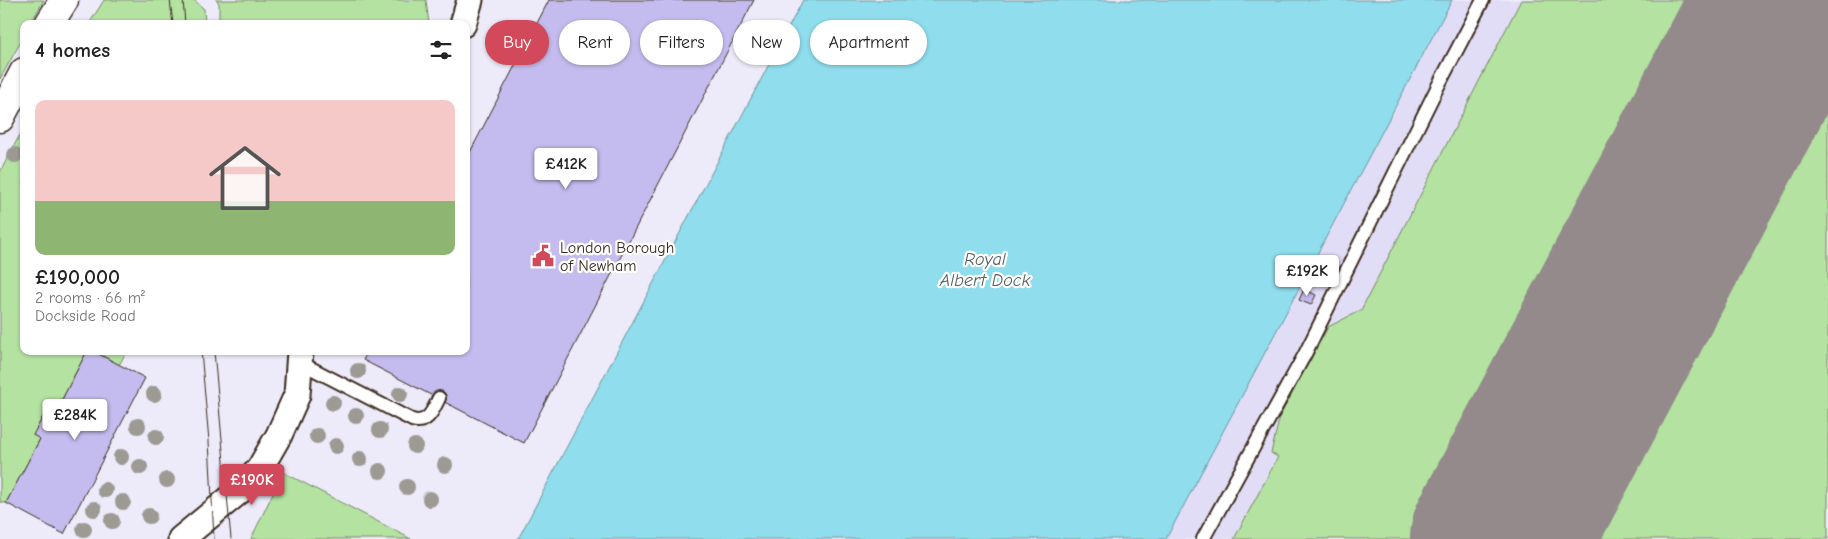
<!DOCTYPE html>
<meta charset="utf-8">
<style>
:root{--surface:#fff;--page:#f6f6f6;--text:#222;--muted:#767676;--accent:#d1495b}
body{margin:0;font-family:"Comic Neue",sans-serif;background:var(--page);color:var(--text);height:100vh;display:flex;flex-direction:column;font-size:19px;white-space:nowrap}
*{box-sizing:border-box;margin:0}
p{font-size:16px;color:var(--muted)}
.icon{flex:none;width:28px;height:28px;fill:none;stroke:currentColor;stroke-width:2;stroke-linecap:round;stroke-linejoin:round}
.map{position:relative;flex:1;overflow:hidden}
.panel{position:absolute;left:20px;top:20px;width:450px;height:335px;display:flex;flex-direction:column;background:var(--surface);border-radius:10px;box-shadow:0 1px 4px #0004}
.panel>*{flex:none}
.hud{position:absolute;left:485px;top:20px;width:475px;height:45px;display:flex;gap:10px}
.price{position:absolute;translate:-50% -42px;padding:0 11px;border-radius:5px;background:#fff;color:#222;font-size:16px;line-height:32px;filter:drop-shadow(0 1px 2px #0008)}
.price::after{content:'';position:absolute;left:50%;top:30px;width:15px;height:11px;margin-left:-8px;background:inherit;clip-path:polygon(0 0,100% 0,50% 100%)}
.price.on{background:var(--accent);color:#fff}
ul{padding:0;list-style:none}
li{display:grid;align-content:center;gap:10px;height:265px;padding:0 15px}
li span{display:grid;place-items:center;height:155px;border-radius:10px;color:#555}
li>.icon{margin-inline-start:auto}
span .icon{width:90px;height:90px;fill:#fffc;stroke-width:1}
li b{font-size:21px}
h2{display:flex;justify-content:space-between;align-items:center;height:60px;padding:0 15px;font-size:21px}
.chip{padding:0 18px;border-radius:22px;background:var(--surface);box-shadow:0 1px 4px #0004;font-size:18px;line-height:45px}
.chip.on{background:var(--accent);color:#fff}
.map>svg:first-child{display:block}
</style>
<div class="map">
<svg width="1828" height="539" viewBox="0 0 1828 539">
<rect width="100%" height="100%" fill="#edebfa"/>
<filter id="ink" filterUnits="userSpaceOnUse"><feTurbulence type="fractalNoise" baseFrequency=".02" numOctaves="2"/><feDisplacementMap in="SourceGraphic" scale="10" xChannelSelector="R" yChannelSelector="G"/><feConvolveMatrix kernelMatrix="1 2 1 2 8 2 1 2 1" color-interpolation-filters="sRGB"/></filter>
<g filter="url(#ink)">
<!-- built -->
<path fill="#e1ddf6" d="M1452 0H1828V539H1166Z"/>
<!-- green -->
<path fill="#b3e2a1" stroke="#778660" d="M0 0H44L30 24H24V36L0 79Z
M104 0H194L204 9 205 24H89Z
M216 0H426L429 24H219V3Z
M1521 0H1703L1418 539H1234L1278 457 1271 453 1280 416 1328 327 1361 310Z
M1828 110V539H1581L1795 133 1805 120Z
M24 127V351H87L54 415 46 411 34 435 40 439 6 503 0 502V172Z
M93 351H127L119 365Z
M283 472 411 539H251Z"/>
<!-- water -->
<path fill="#8fdded" stroke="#6d959a" d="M803 0H1452L1166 539H518Z"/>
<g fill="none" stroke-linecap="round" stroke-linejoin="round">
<!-- taxiway -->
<path stroke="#948a8c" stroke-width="71" d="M1729 106C1740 97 1748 85 1760 76 1779 61 1803 53 1828 52"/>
<!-- runway -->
<path stroke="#948a8c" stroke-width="180" d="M1500 539 1785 0"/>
</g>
<!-- building -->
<path fill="#c4bcee" stroke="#3b2a1e" d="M549 0H754L524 443 363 360 368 351H466V160Z
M1304 289 1316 295 1311 305 1299 300Z
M87 351H93L145 378 64 534 6 503 40 439 33 435 46 411 54 415Z"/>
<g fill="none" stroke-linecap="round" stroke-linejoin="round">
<!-- service casing -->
<g stroke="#3b2a1e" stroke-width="16">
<path id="service" d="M299 362 412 420C428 425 433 410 439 398
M1203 539 1305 354 1437 88 1483 0"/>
</g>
<!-- minor casing -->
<g stroke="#3b2a1e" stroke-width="29">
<path id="minor" d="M463 24 470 0
M181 539 243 488 260 468 279 435 297 395 300 351"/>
</g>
<!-- primary casing -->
<g stroke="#3b2a1e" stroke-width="31">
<path id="primary" d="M49 24 64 0
M0 118 24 72"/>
</g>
<!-- service -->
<use href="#service" stroke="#fff" stroke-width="12"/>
<!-- minor -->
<use href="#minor" stroke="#fff" stroke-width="25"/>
<!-- primary -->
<use href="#primary" stroke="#fff" stroke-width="28"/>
<!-- tram -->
<path stroke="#3b2a1e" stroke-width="1" d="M170 0 173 24
M183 0 185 24
M201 351 209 441 214 539
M214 351 231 539"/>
</g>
<!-- trees -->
<g fill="#9c9a93">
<circle cx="15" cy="155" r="8"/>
<circle cx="358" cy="371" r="8"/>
<circle cx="154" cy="394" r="8"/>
<circle cx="400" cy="394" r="8"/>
<circle cx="333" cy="403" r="8"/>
<circle cx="356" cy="416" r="8"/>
<circle cx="138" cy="426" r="8"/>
<circle cx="380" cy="430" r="8"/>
<circle cx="317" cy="436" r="8"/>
<circle cx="156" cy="437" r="8"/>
<circle cx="336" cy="446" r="8"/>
<circle cx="415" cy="446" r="8"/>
<circle cx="121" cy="457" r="8"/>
<circle cx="360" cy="459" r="8"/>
<circle cx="445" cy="465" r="8"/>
<circle cx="140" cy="467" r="8"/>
<circle cx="380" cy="471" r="8"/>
<circle cx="167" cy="480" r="8"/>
<circle cx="407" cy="487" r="8"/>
<circle cx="105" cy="490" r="8"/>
<circle cx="430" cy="499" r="8"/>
<circle cx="123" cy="502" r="8"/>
<circle cx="94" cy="509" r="8"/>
<circle cx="149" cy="516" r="8"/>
<circle cx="112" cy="521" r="8"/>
<circle cx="84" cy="529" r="8"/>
</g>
</g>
<!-- icons -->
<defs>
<g id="civic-bare" transform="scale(1.725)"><path d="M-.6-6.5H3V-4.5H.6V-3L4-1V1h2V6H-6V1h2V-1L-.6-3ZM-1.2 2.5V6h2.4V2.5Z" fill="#d1495b" stroke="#fff" stroke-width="2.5" paint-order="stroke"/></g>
</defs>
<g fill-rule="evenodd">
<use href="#civic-bare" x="543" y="256"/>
</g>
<g text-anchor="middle" stroke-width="4.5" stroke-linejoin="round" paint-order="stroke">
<!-- poi labels -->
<g font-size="16" fill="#3b2a1e" stroke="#fff" text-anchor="start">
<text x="560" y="253">London Borough<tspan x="560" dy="18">of Newham</tspan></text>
</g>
<!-- water labels -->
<g font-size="18" font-style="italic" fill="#54605c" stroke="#fff">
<text x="985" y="265">Royal<tspan x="985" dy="21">Albert Dock</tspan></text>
</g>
</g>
</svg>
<b class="price" style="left:566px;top:190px">£412K</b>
<b class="price" style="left:1307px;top:297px">£192K</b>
<b class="price" style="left:75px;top:441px">£284K</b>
<b class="price on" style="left:252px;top:506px">£190K</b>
<div class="hud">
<a class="chip on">Buy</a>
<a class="chip">Rent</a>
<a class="chip">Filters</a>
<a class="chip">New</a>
<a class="chip">Apartment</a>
</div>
<section class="panel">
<h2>4 homes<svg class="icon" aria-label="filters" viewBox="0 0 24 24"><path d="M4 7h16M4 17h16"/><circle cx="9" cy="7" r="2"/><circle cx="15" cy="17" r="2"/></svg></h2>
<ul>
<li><span style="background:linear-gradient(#f6c9c9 65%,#8fb573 0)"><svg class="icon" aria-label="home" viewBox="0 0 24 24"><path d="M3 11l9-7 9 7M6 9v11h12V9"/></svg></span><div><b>£190,000</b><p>2 rooms · 66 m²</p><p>Dockside Road</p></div></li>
</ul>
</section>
</div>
